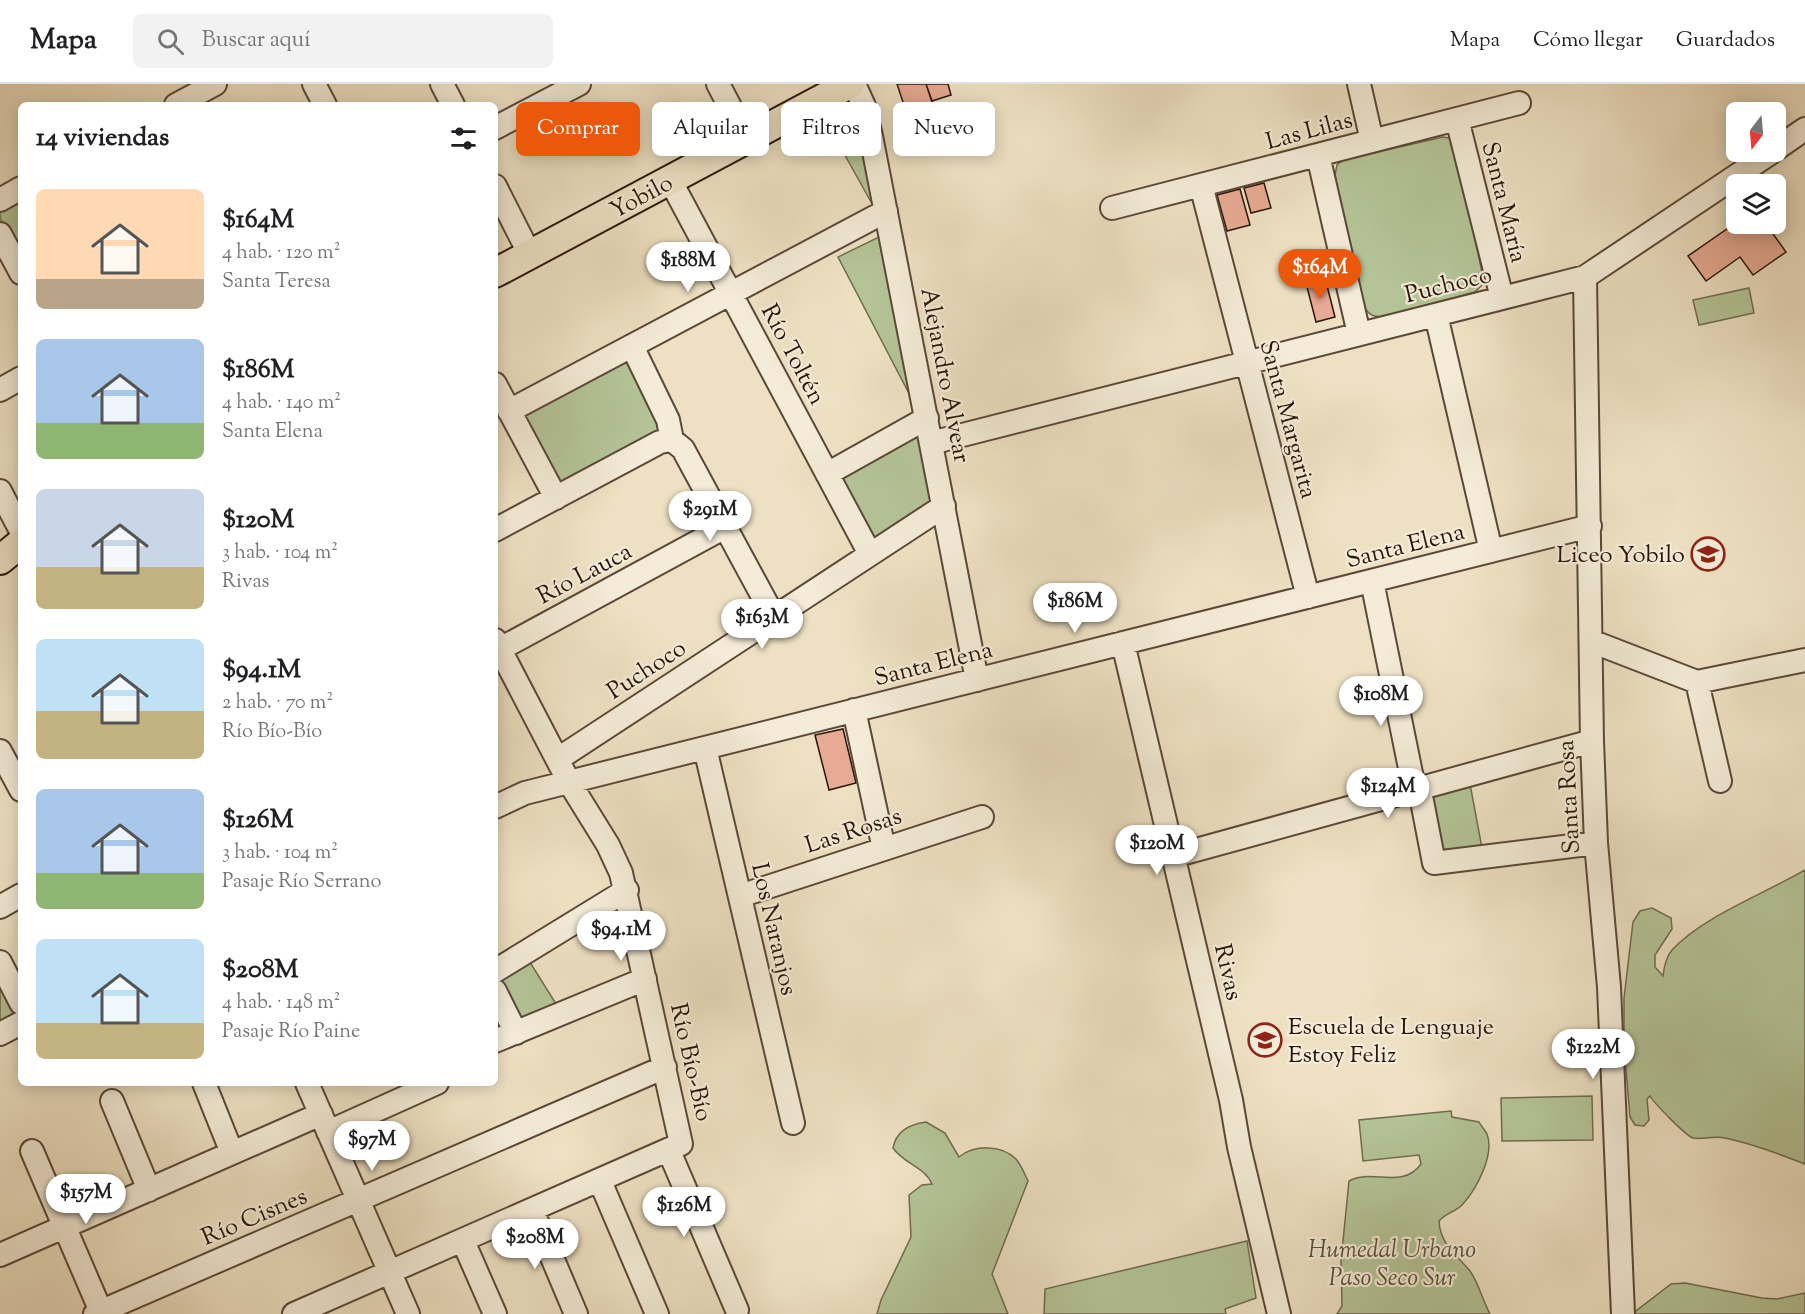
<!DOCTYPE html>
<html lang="es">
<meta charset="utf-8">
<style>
:root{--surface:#fff;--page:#f2f2f2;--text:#202124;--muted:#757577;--line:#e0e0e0;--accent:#ea580c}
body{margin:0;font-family:"Sorts Mill Goudy",serif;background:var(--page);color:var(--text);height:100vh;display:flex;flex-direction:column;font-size:22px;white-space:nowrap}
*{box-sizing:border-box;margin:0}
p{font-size:20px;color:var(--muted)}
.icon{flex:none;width:33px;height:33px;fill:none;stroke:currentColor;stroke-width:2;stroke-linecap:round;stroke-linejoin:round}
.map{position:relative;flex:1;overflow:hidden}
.drawer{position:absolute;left:18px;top:18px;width:480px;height:984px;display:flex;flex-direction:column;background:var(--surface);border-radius:9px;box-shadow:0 3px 15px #0003}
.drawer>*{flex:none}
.hud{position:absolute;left:516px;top:18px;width:570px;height:54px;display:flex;gap:12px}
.needle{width:39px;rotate:196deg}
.buttons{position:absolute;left:1726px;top:18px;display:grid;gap:12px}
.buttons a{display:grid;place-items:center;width:60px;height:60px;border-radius:9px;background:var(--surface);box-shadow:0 3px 15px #0003;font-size:30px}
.price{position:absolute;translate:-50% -51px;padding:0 14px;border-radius:21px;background:#fff;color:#222;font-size:20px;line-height:39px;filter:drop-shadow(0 2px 3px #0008)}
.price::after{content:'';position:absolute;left:50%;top:36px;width:18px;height:14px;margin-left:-9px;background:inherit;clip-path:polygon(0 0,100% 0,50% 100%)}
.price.current{background:var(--accent);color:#fff}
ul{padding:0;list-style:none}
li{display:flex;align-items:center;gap:18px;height:150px;padding:0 18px}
li span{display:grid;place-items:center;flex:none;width:168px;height:120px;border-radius:9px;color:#555}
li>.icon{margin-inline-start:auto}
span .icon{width:72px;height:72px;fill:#fffc;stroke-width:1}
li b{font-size:26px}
h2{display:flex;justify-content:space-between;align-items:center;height:72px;padding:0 18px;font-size:26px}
.pill{padding:0 21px;border-radius:9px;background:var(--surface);box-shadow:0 3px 15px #0003;font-size:21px;line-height:54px}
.pill.current{background:var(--accent);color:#fff}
header{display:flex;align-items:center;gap:36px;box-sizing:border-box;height:84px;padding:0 30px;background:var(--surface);border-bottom:2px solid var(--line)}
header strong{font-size:28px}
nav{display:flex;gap:33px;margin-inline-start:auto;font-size:21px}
.search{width:420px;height:54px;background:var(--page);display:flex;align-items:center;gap:15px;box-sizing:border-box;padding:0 21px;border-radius:9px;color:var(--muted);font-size:22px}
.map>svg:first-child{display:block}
</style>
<header>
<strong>Mapa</strong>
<div class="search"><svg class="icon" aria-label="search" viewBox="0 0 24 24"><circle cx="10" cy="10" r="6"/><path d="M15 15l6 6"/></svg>Buscar aquí</div>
<nav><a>Mapa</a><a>Cómo llegar</a><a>Guardados</a></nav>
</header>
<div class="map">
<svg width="1805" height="1230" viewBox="0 0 1805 1230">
<rect width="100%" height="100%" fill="#eee1c3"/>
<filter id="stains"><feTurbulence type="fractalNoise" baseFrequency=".00333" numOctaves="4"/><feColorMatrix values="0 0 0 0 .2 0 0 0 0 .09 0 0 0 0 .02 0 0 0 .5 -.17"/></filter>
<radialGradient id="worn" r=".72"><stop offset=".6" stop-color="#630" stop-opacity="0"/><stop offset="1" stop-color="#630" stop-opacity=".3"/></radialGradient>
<!-- green -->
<path fill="#b4c497" stroke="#6f6c50" stroke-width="1.5" d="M856 24 875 125 827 39Z
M1443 53 1449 54 1456 65 1483 193 1482 201 1475 208 1384 233C1372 233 1369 231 1363 221L1334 96 1337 81 1343 76Z
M21 111V173L0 134V121Z
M883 151 915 321 838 173Z
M1749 204 1754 229 1699 241 1693 216Z
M628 269 668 344 558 403 516 327Z
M920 347 933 411 928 421 872 459 838 392Z
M1470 700 1482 764 1443 772 1432 711Z
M1805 786V1080C1779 1070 1753 1060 1725 1054 1715 1051 1703 1056 1693 1054 1686 1052 1654 1019 1650 1012L1647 1015 1649 1036 1644 1042 1635 1041 1630 1033 1624 961V914L1633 838 1640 827 1652 824 1671 834 1672 845 1655 871V883L1663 892C1664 883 1666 873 1672 866 1702 833 1766 809 1805 786Z
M526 872 558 923 521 942 495 893Z
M0 889 18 929 0 943Z
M1592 1012 1593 1056 1502 1057 1501 1014Z
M1451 1027 1452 1033 1479 1038C1481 1042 1485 1046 1487 1050 1495 1071 1476 1106 1462 1121 1455 1128 1446 1129 1439 1137 1440 1160 1456 1170 1470 1187 1478 1198 1483 1217 1490 1230H1337L1342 1222 1341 1177 1349 1097C1371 1084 1403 1106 1421 1080L1419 1071 1363 1077 1359 1036Z
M926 1038 945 1049 959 1073C974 1061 1001 1060 1016 1075 1021 1081 1025 1090 1028 1097L992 1190 1008 1230H877L881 1216 911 1153 909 1111 922 1101 932 1100C925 1083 904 1080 893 1064 896 1047 911 1040 926 1038Z
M1247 1157 1256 1214 1225 1225 1226 1230H1044L1045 1205Z
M1685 1199 1762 1214 1777 1215 1805 1209V1230H1632L1671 1200Z"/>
<!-- building -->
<path fill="#e7aa94" stroke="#2a1509" stroke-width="1.5" d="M897 0H926L945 57 919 66Z
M926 0H948L951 11 932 17Z
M1264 99 1271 124 1251 129 1244 104Z
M1240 105 1250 141 1227 147 1217 111Z
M1737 138 1766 140 1786 168 1753 191 1740 173 1706 197 1688 172Z
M1325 194 1335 233 1316 238 1306 199Z
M843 645 856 699 829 706 815 651Z"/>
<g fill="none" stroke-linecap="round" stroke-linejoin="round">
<!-- minor casing -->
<g stroke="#5b4838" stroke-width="26">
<path id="minor" d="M314 0 325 21
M442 0 453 21
M718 0 747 55
M854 0 864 22 871 52 977 596
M1359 0 1372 57
M176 21 215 0
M1457 35 1502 214
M495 44 579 0
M1776 65 1805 45
M1318 71 1359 250
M670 96 870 470
M1201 101 1308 513
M495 102 530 171
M0 116 21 104
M1112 124 1519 19
M0 150 21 189
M1585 193 1592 657 1596 759 1609 903 1623 1230
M1436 231 1491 467
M632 262 668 336 672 356
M495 300 556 414
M0 306 21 294
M509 327 886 127
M672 356 683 365 774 533
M931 359 1585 193 1772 68
M827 390 927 334
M0 407 21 447
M495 446 660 358 672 356
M1372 497 1413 699 1422 717 1434 779 1596 759
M1591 557 1697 598 1805 576
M1123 559 1231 1016 1239 1063 1279 1230
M500 565 725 443
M1697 598 1720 697
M854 626 884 765
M705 664 793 1039
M0 667 21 706
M558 675 944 422
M495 723 525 709 1590 442
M1174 772 1592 657
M740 812 982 733
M0 823 21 811
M0 878 21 919
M495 887 627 806
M495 907 516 949
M0 950 21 939
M495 957 645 895
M204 999 232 1069
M307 999 408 1230
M112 1017 149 1106
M328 1048 437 999
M32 1067 102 1230
M669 1067 737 1226
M600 1097 657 1230
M532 1126 576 1230
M463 1157 495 1230
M0 1171 321 1030
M95 1230 665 983
M294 1230 681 1060 621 789 608 761 569 698 495 556"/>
</g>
<!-- major casing -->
<g stroke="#2a1509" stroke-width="32">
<path id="major" d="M495 189 850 0
M0 476 21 459"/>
</g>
<!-- minor -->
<use href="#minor" stroke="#f4ecd8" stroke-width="22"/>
<!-- major -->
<use href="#major" stroke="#eee1c3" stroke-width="28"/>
</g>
<!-- icons -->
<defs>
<g id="school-ring" transform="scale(1.725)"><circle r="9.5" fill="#f4ecd8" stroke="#8f2418" stroke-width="1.5"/><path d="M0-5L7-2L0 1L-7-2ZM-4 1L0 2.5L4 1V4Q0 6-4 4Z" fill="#8f2418"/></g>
</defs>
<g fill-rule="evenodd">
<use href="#school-ring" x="1708" y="470"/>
<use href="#school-ring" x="1265" y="956"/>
</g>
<g text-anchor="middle" stroke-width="4.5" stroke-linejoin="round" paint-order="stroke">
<!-- street labels -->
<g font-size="24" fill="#2a1509" stroke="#f4ecd8">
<text transform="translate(1309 46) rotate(-15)" y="8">Las Lilas</text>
<text transform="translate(641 112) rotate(-28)" y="8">Yobilo</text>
<text transform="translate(1505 118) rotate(76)" y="8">Santa María</text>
<text transform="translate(1448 200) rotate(-14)" y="8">Puchoco</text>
<text transform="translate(794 270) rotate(62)" y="8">Río Toltén</text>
<text transform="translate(946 291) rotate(79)" y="8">Alejandro Alvear</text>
<text transform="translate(1289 335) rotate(75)" y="8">Santa Margarita</text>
<text transform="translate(1405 461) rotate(-14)" y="8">Santa Elena</text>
<text transform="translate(584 489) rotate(-28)" y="8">Río Lauca</text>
<text transform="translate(933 579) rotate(-14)" y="8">Santa Elena</text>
<text transform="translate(646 585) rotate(-33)" y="8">Puchoco</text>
<text transform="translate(1568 713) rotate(-93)" y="8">Santa Rosa</text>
<text transform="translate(853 746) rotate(-18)" y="8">Las Rosas</text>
<text transform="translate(775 845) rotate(77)" y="8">Los Naranjos</text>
<text transform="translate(1229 888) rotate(77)" y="8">Rivas</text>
<text transform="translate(692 978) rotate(77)" y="8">Río Bío-Bío</text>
<text transform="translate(254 1132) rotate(-23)" y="8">Río Cisnes</text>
</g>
<!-- poi labels -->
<g font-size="24" fill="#2a1509" stroke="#f4ecd8" text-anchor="end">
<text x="1685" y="478">Liceo Yobilo</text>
<text x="1288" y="950" text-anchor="start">Escuela de Lenguaje<tspan x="1288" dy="28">Estoy Feliz</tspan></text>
</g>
<!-- park labels -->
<g font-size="24" font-style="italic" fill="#5a523b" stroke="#f4ecd8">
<text x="1392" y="1173">Humedal Urbano<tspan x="1392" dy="28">Paso Seco Sur</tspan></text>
</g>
</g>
<rect width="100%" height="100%" filter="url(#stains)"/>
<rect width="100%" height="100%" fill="url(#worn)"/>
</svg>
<div class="buttons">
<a><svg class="needle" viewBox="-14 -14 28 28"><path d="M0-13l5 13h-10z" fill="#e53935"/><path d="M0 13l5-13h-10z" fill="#757577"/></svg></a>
<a><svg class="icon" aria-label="layers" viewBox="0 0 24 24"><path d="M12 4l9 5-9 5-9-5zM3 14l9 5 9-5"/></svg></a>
</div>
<b class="price" style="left:688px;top:209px">$188M</b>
<b class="price current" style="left:1320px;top:216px">$164M</b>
<b class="price" style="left:710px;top:458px">$291M</b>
<b class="price" style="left:1075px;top:550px">$186M</b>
<b class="price" style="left:762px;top:566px">$163M</b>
<b class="price" style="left:1381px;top:643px">$108M</b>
<b class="price" style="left:1388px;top:735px">$124M</b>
<b class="price" style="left:1157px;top:792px">$120M</b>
<b class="price" style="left:621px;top:878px">$94.1M</b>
<b class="price" style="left:1593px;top:996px">$122M</b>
<b class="price" style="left:372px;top:1088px">$97M</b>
<b class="price" style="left:86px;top:1141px">$157M</b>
<b class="price" style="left:684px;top:1154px">$126M</b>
<b class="price" style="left:535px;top:1186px">$208M</b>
<div class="hud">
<a class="pill current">Comprar</a>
<a class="pill">Alquilar</a>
<a class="pill">Filtros</a>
<a class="pill">Nuevo</a>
</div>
<section class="drawer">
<h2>14 viviendas<svg class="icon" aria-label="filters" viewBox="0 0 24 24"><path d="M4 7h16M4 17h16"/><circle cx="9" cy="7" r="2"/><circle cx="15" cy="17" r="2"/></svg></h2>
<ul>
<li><span style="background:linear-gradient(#ffd9b3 75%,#b9a48a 0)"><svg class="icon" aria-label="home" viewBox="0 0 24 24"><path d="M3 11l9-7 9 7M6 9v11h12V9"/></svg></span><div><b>$164M</b><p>4 hab. · 120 m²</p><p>Santa Teresa</p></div></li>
<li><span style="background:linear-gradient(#a9c7e8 70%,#8fb573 0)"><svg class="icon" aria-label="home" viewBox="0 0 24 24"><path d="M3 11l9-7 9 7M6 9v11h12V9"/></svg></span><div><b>$186M</b><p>4 hab. · 140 m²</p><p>Santa Elena</p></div></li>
<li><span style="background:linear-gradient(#c9d6e8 65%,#c2b280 0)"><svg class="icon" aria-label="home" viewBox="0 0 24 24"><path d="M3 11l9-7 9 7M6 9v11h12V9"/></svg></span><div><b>$120M</b><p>3 hab. · 104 m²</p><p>Rivas</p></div></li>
<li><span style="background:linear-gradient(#bfe0f5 60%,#c2b280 0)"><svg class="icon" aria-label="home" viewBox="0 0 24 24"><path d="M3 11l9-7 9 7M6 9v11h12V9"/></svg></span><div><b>$94.1M</b><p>2 hab. · 70 m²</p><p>Río Bío-Bío</p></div></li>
<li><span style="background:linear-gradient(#a9c7e8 70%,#8fb573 0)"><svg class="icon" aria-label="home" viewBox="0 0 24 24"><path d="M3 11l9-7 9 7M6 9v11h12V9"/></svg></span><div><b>$126M</b><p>3 hab. · 104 m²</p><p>Pasaje Río Serrano</p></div></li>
<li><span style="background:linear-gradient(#bfe0f5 70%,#c2b280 0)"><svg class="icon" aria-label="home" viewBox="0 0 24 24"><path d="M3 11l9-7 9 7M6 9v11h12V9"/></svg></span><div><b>$208M</b><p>4 hab. · 148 m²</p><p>Pasaje Río Paine</p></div></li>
</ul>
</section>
</div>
